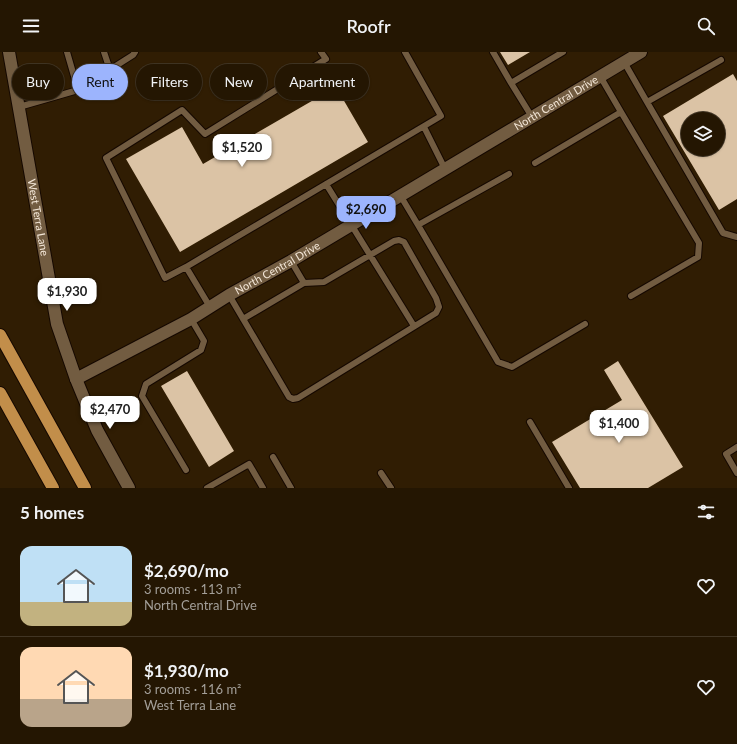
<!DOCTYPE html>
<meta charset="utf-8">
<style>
:root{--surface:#241602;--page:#302311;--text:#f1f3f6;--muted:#a39f99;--line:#413524;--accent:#9cb4fd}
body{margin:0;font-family:Lato,sans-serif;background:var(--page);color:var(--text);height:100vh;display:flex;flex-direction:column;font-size:15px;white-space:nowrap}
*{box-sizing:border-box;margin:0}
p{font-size:13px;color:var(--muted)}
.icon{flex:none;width:22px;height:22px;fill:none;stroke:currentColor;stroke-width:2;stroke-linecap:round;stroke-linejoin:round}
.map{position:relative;height:436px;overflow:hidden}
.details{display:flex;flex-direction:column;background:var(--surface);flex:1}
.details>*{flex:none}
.top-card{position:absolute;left:12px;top:12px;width:400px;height:36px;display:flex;gap:8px}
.controls{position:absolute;left:681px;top:60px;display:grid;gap:8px}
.controls a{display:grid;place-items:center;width:44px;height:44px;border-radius:50%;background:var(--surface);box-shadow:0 1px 3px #0004,0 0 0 1px var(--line);font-size:20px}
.price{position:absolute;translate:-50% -34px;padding:0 9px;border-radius:8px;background:#fff;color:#222;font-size:13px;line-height:26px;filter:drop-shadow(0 1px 2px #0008)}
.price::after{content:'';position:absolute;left:50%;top:24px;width:12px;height:9px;margin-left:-6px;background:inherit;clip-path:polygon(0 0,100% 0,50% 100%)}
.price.active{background:var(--accent);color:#111}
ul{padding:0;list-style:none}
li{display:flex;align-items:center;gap:12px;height:100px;padding:0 20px}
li+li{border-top:1px solid var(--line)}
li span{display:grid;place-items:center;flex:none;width:112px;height:80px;border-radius:12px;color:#555}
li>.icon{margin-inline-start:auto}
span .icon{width:48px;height:48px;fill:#fffc;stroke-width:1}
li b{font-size:17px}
h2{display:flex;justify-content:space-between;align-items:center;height:48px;padding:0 20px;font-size:17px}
.pill{padding:0 14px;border-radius:18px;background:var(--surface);box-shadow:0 1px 3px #0004,0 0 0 1px var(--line);font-size:14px;line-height:36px}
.pill.active{background:var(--accent);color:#111}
header{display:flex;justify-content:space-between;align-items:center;height:52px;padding:0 20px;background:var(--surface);font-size:18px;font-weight:600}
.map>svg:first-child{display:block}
</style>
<header><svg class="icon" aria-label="menu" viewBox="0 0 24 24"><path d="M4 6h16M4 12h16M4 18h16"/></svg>Roofr<svg class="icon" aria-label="search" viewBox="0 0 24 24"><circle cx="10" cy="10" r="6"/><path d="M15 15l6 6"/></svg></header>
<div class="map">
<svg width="737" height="436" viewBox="0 0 737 436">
<rect width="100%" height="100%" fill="#301d03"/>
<!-- building -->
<path fill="#dbc3a5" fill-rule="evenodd" d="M500 0H530L508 13Z
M733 22 737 29V147L719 158 663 64ZM688 67H718V97H688Z
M336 35 368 90 180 200 126 107 182 75 203 112Z
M618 309 683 415 648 436H580L552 390 622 348 604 318Z
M187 319 234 399 209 415 161 334Z"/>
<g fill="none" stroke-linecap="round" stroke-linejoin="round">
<!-- service casing -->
<g stroke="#150800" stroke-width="8">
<path id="service" d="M67 0 78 38
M104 0 110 18
M321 0 326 7 205 82 182 58 106 106 165 226 186 215 441 64 405 0
M493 0 511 31
M624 10 647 50 721 8
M647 50 723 181 737 185
M19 55 78 38 133 3 135 0
M621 60 699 191 698 205 631 244
M532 65 511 31 563 0
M424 75 445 117
M535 111 621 60 600 24
M326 132 414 274
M400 143 418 173 509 122
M418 173 498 310 512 315 585 272
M291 209 304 231
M186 215 210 255
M229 243 289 345 293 347 298 346 436 261 439 255 436 246 404 190 399 188 394 189 324 230 304 231 243 267
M530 370 569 436
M737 395 726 402 737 421
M273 405 291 436
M186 418 142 344 146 332 201 298 204 289 191 267
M381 421 391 436
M207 436 249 412 263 436"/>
</g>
<!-- minor casing -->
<g stroke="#150800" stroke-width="14">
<g id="minor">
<path id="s1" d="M76 327 191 267 229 243 291 209 641 0"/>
</g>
</g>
<!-- tertiary casing -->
<g stroke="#150800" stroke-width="14">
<g id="tertiary">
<path id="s2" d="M9 0 57 272 76 327 97 378 129 436"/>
</g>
</g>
<!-- motorway casing -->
<g stroke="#150800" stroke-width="14">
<path id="motorway" d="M0 283 85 436
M0 341 53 436"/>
</g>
<!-- service -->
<use href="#service" stroke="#725c41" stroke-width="6"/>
<!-- minor -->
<use href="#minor" stroke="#725c41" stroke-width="12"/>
<!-- tertiary -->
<use href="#tertiary" stroke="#725c41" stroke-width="12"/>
<!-- motorway -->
<use href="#motorway" stroke="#c28e4a" stroke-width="12"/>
</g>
<g text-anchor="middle" stroke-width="4" stroke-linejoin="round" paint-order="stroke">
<!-- street labels -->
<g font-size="11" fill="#f4e7d8" stroke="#301d03">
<text dy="4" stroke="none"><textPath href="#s1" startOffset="554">North Central Drive</textPath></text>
<text dy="4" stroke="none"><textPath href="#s2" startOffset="168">West Terra Lane</textPath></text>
<text dy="4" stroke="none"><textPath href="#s1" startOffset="230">North Central Drive</textPath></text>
</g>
</g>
</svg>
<div class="controls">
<a><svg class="icon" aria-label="layers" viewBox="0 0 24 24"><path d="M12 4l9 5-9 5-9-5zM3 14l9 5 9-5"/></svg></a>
</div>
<b class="price" style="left:242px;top:116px">$1,520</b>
<b class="price active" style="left:366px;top:178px">$2,690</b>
<b class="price" style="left:67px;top:260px">$1,930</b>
<b class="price" style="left:110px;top:378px">$2,470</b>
<b class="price" style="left:619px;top:392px">$1,400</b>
<div class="top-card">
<a class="pill">Buy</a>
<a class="pill active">Rent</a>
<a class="pill">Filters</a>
<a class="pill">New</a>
<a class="pill">Apartment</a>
</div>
</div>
<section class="details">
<h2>5 homes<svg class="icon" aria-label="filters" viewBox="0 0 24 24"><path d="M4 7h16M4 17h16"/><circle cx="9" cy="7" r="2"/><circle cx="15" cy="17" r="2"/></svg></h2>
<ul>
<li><span style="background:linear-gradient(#bfe0f5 70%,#c2b280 0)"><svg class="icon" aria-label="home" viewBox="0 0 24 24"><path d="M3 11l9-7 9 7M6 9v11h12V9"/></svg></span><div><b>$2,690/mo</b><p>3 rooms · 113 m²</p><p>North Central Drive</p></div><svg class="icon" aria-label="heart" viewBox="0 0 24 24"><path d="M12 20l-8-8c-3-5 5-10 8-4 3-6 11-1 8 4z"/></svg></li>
<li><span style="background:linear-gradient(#ffd9b3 65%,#b9a48a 0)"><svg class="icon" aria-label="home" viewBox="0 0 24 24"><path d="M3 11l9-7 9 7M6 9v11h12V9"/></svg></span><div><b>$1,930/mo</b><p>3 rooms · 116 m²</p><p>West Terra Lane</p></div><svg class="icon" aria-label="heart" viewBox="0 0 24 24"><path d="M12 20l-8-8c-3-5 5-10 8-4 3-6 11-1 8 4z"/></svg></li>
</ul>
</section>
